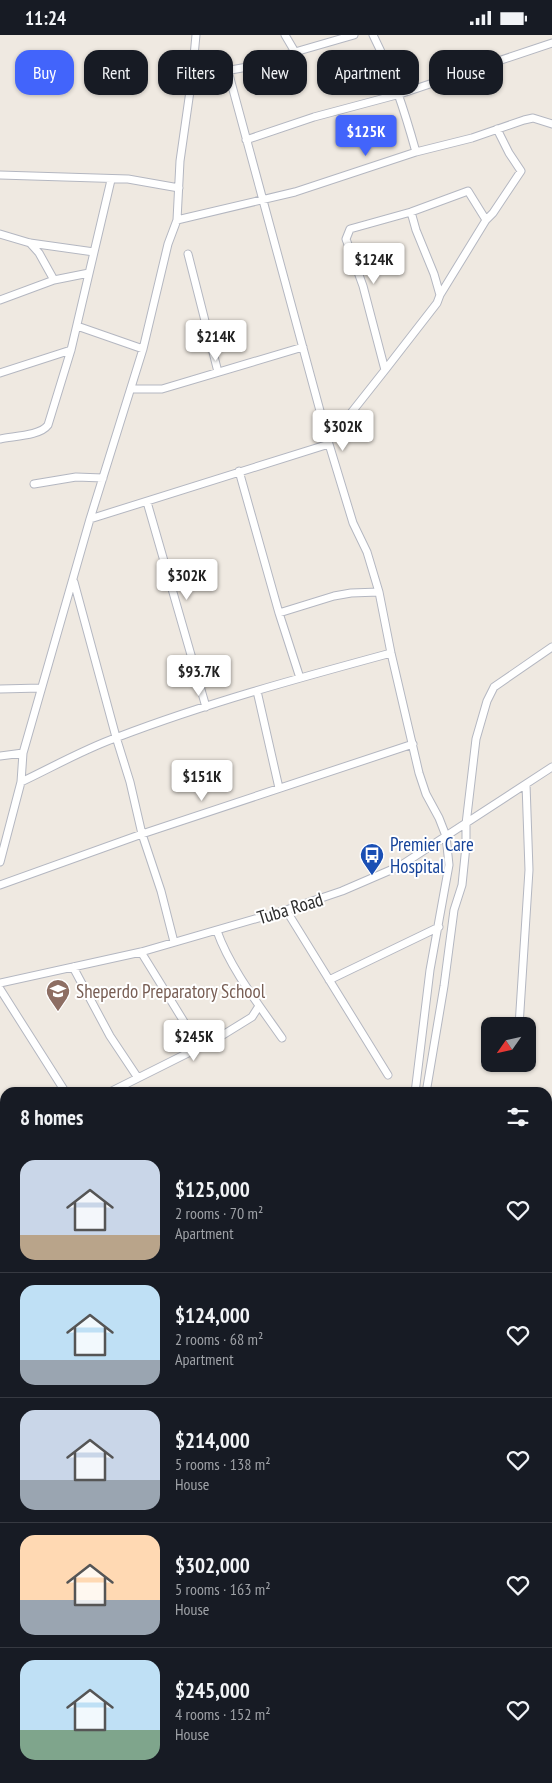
<!DOCTYPE html>
<meta charset="utf-8">
<style>
:root{--surface:#171b24;--page:#20242c;--text:#f1f3f6;--muted:#9ea1a6;--line:#363941;--accent:#4264fb}
body{margin:0;font-family:"PT Sans Narrow",sans-serif;background:var(--page);color:var(--text);height:100vh;display:flex;flex-direction:column;font-size:19px;white-space:nowrap}
*{box-sizing:border-box;margin:0}
p{font-size:16px;color:var(--muted)}
.icon{flex:none;width:28px;height:28px;fill:none;stroke:currentColor;stroke-width:2;stroke-linecap:round;stroke-linejoin:round}
.map{position:relative;flex:1;overflow:hidden}
.side{position:absolute;left:0px;top:1052px;width:552px;height:696px;display:flex;flex-direction:column;background:var(--surface);border-radius:15px 15px 0 0;box-shadow:0 1px 4px #0004}
.side>*{flex:none}
.hud{position:absolute;left:15px;top:15px;width:522px;height:45px;display:flex;gap:10px}
.needle{width:32px;rotate:236deg}
.fabs{position:absolute;left:481px;top:982px;display:grid;gap:10px}
.fabs a{display:grid;place-items:center;width:55px;height:55px;border-radius:10px;background:var(--surface);box-shadow:0 1px 4px #0004;font-size:25px}
.price{position:absolute;translate:-50% -42px;padding:0 11px;border-radius:5px;background:#fff;color:#222;font-size:16px;line-height:32px;filter:drop-shadow(0 1px 2px #0008)}
.price::after{content:'';position:absolute;left:50%;top:30px;width:15px;height:11px;margin-left:-8px;background:inherit;clip-path:polygon(0 0,100% 0,50% 100%)}
.price.current{background:var(--accent);color:#fff}
ul{padding:0;list-style:none}
li{display:flex;align-items:center;gap:15px;height:125px;padding:0 20px}
li+li{border-top:1px solid var(--line)}
li span{display:grid;place-items:center;flex:none;width:140px;height:100px;border-radius:15px;color:#555}
li>.icon{margin-inline-start:auto}
span .icon{width:60px;height:60px;fill:#fffc;stroke-width:1}
li b{font-size:21px}
h2{display:flex;justify-content:space-between;align-items:center;height:60px;padding:0 20px;font-size:21px}
.chip{padding:0 18px;border-radius:15px;background:var(--surface);box-shadow:0 1px 4px #0004;font-size:18px;line-height:45px}
.chip.current{background:var(--accent);color:#fff}
.status{display:flex;justify-content:space-between;align-items:center;height:35px;padding:0 25px;background:var(--surface);direction:ltr}
.status svg{height:14px;fill:currentColor}
.map>svg:first-child{display:block}
</style>
<div class="status"><b>11:24</b><svg viewBox="0 0 49 12"><path d="M0 12V9h3v3zM5 12V6h3v6zM10 12V3h3v9zM15 12V0h3v12zM26 1h20v11H26zM47 4h2v5h-2z"/></svg></div>
<div class="map">
<svg width="552" height="1748" viewBox="0 0 552 1748">
<rect width="100%" height="100%" fill="#efe9e1"/>
<g fill="none" stroke-linecap="round" stroke-linejoin="round">
<!-- minor casing -->
<g stroke="#b4b7c1" stroke-width="9">
<path id="minor" d="M285 0 295 17
M373 0C393 40 404 74 416 117
M228 36 329 409 353 488 367 517 379 557 391 618 419 738 426 759 439 783 446 801 449 830 430 935 415 1058
M192 42 253 31 295 17 354 0
M246 105 314 82 400 59 552 8
M0 140 128 144 179 153
M177 185 295 157 416 117 472 103 524 85 533 83 552 89
M0 199 30 208 94 217
M30 208 39 218 54 245
M188 219 218 337
M440 260 486 185 493 178 521 136 509 118 497 94
M0 265 54 245 89 238
M77 291 143 314
M385 335 437 268 440 260 434 239 416 195 411 177
M0 338 71 315
M131 354H162L303 312
M326 397 351 378 385 335 363 251 346 204 350 194 411 177 468 156 486 185
M0 404C13 401 40 401 48 390L71 315 111 145
M239 436 279 578 300 643
M34 449 76 442 103 443
M147 467 206 672
M90 484 329 409
M74 547 116 702 130 747 142 799 161 856 174 907
M279 578 334 561 351 558 379 557
M0 654 41 653
M257 656 279 753
M0 721 23 718
M21 747C53 732 84 714 118 702 207 668 299 643 391 618
M0 827 21 747 23 718 90 484 143 314 168 209 177 185 180 126 192 42 196 0
M0 850 142 799 413 709
M286 875 388 1040
M217 896C230 933 259 970 282 1003
M141 917 186 990
M73 932 110 1001 138 1043
M329 945 439 892
M0 948 141 917 286 875 342 856 400 831 552 732
M0 954 66 1058
M519 991 529 835 526 749
M108 1058 218 1003 252 982 259 971
M426 1058 444 951 454 875 462 850 466 811V789L476 704 487 666 494 652 552 612
M548 1069 552 1067
M0 1084 5 1092
M548 1125 552 1133
M0 1155 5 1152
M548 1259 550 1263
M0 1260 5 1266
M0 1320 5 1317
M548 1336 552 1335
M0 1337 5 1334
M548 1403 552 1402
M0 1425 5 1428
M548 1477 552 1476
M0 1517 5 1522
M548 1545 552 1544
M548 1555 552 1583
M548 1594H552
M0 1606 5 1610
M548 1667 552 1666
M0 1701 5 1705
M548 1716 552 1714
M179 1744 183 1748
M516 1744 517 1748
M255 1748 259 1744
M442 1748 456 1744"/>
</g>
<!-- minor -->
<use href="#minor" stroke="#fff" stroke-width="7"/>
</g>
<!-- icons -->
<defs>
<g id="bus-pin" transform="scale(1.25)"><path d="M0 17L-7.5 6A9.5 9.5 0 1 1 7.5 6Z" fill="#1a4fb4" stroke="#fff"/><path d="M-5-6H5V4H4V6H2V4H-2V6H-4V4H-5ZM-3.5-4V0h7V-4ZM-3.5 1.2v1.5H-2V1.2ZM2 1.2v1.5H3.5V1.2Z" fill="#fff"/></g>
<g id="school-pin" transform="scale(1.25)"><path d="M0 17L-7.5 6A9.5 9.5 0 1 1 7.5 6Z" fill="#8d6e63" stroke="#fff"/><path d="M0-5L7-2L0 1L-7-2ZM-4 1L0 2.5L4 1V4Q0 6-4 4Z" fill="#fff"/></g>
</defs>
<g fill-rule="evenodd">
<use href="#bus-pin" x="372" y="820"/>
<use href="#school-pin" x="58" y="956"/>
</g>
<g text-anchor="middle" stroke-width="4" stroke-linejoin="round" paint-order="stroke">
<!-- transit labels -->
<g font-size="19" fill="#164399" stroke="#fff" text-anchor="start">
<text x="390" y="816">Premier Care<tspan x="390" dy="22">Hospital</tspan></text>
</g>
<!-- street labels -->
<g font-size="19" fill="#2e2e2e" stroke="#fff">
<text transform="translate(290 873) rotate(-17)" y="7">Tuba Road</text>
</g>
<!-- education labels -->
<g font-size="19" fill="#785e54" stroke="#fff" text-anchor="start">
<text x="76" y="963">Sheperdo Preparatory School</text>
</g>
</g>
</svg>
<div class="fabs">
<a><svg class="needle" viewBox="-14 -14 28 28"><path d="M0-13l5 13h-10z" fill="#e53935"/><path d="M0 13l5-13h-10z" fill="#9ea1a6"/></svg></a>
</div>
<b class="price current" style="left:366px;top:122px">$125K</b>
<b class="price" style="left:374px;top:250px">$124K</b>
<b class="price" style="left:216px;top:327px">$214K</b>
<b class="price" style="left:343px;top:417px">$302K</b>
<b class="price" style="left:187px;top:566px">$302K</b>
<b class="price" style="left:199px;top:662px">$93.7K</b>
<b class="price" style="left:202px;top:767px">$151K</b>
<b class="price" style="left:194px;top:1027px">$245K</b>
<div class="hud">
<a class="chip current">Buy</a>
<a class="chip">Rent</a>
<a class="chip">Filters</a>
<a class="chip">New</a>
<a class="chip">Apartment</a>
<a class="chip">House</a>
</div>
<section class="side">
<h2>8 homes<svg class="icon" aria-label="filters" viewBox="0 0 24 24"><path d="M4 7h16M4 17h16"/><circle cx="9" cy="7" r="2"/><circle cx="15" cy="17" r="2"/></svg></h2>
<ul>
<li><span style="background:linear-gradient(#c9d6e8 75%,#b9a48a 0)"><svg class="icon" aria-label="home" viewBox="0 0 24 24"><path d="M3 11l9-7 9 7M6 9v11h12V9"/></svg></span><div><b>$125,000</b><p>2 rooms · 70 m²</p><p>Apartment</p></div><svg class="icon" aria-label="heart" viewBox="0 0 24 24"><path d="M12 20l-8-8c-3-5 5-10 8-4 3-6 11-1 8 4z"/></svg></li>
<li><span style="background:linear-gradient(#bfe0f5 75%,#9aa5b1 0)"><svg class="icon" aria-label="home" viewBox="0 0 24 24"><path d="M3 11l9-7 9 7M6 9v11h12V9"/></svg></span><div><b>$124,000</b><p>2 rooms · 68 m²</p><p>Apartment</p></div><svg class="icon" aria-label="heart" viewBox="0 0 24 24"><path d="M12 20l-8-8c-3-5 5-10 8-4 3-6 11-1 8 4z"/></svg></li>
<li><span style="background:linear-gradient(#c9d6e8 70%,#9aa5b1 0)"><svg class="icon" aria-label="home" viewBox="0 0 24 24"><path d="M3 11l9-7 9 7M6 9v11h12V9"/></svg></span><div><b>$214,000</b><p>5 rooms · 138 m²</p><p>House</p></div><svg class="icon" aria-label="heart" viewBox="0 0 24 24"><path d="M12 20l-8-8c-3-5 5-10 8-4 3-6 11-1 8 4z"/></svg></li>
<li><span style="background:linear-gradient(#ffd9b3 65%,#9aa5b1 0)"><svg class="icon" aria-label="home" viewBox="0 0 24 24"><path d="M3 11l9-7 9 7M6 9v11h12V9"/></svg></span><div><b>$302,000</b><p>5 rooms · 163 m²</p><p>House</p></div><svg class="icon" aria-label="heart" viewBox="0 0 24 24"><path d="M12 20l-8-8c-3-5 5-10 8-4 3-6 11-1 8 4z"/></svg></li>
<li><span style="background:linear-gradient(#bfe0f5 70%,#7fa58c 0)"><svg class="icon" aria-label="home" viewBox="0 0 24 24"><path d="M3 11l9-7 9 7M6 9v11h12V9"/></svg></span><div><b>$245,000</b><p>4 rooms · 152 m²</p><p>House</p></div><svg class="icon" aria-label="heart" viewBox="0 0 24 24"><path d="M12 20l-8-8c-3-5 5-10 8-4 3-6 11-1 8 4z"/></svg></li>
</ul>
</section>
</div>
